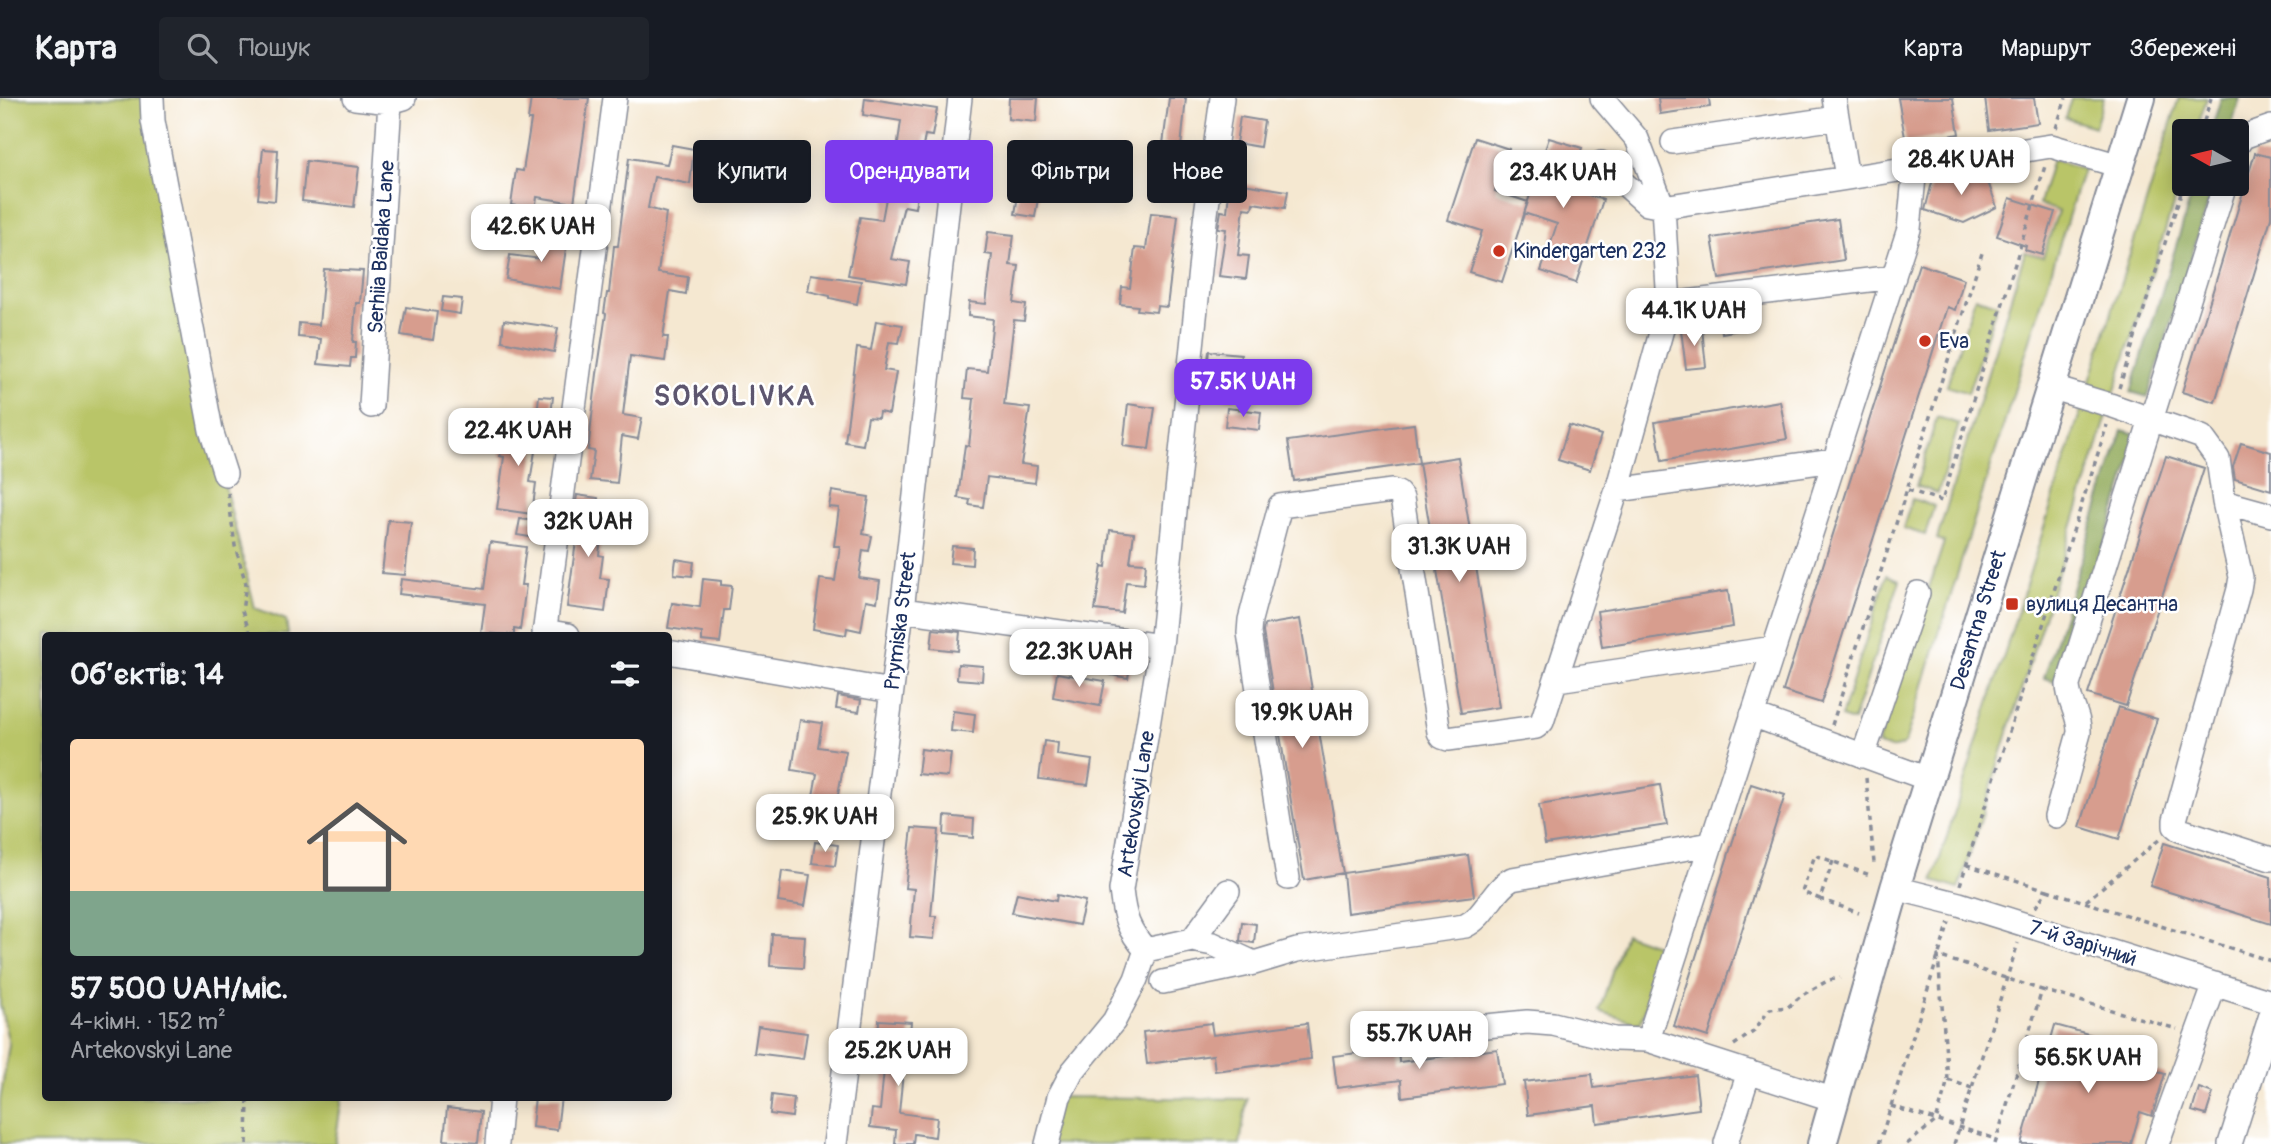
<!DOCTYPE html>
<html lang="uk">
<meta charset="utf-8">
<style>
:root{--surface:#171b24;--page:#20242c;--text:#f1f3f6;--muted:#9ea1a6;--line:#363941;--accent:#7c3aed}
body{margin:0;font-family:Pangolin,sans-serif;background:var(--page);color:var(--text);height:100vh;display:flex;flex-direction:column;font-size:26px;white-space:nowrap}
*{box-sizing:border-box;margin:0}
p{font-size:23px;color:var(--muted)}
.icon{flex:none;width:38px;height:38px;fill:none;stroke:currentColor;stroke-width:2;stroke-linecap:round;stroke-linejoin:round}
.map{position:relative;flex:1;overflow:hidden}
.panel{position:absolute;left:42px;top:534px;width:630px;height:469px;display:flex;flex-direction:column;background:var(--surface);border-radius:7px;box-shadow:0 4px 18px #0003}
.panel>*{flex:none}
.guide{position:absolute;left:693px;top:42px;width:665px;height:63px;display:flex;gap:14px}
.needle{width:46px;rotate:278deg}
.fabs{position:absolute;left:2172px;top:21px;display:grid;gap:14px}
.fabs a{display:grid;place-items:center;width:77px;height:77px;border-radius:7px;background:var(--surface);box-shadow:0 4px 18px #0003;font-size:35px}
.price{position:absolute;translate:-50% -60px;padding:0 16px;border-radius:14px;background:#fff;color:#222;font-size:23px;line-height:46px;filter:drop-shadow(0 2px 4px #0008)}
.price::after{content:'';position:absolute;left:50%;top:42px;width:21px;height:16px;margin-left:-10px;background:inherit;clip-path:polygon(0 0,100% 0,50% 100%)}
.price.on{background:var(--accent);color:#fff}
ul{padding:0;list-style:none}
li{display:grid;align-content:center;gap:14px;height:371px;padding:0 28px}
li+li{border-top:2px solid var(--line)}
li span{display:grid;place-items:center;height:217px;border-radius:7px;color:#555}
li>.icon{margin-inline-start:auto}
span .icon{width:126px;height:126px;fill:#fffc;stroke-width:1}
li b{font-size:30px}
h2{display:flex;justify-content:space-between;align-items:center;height:84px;padding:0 28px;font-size:30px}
.tag{padding:0 24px;border-radius:7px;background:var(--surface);box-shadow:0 4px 18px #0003;font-size:24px;line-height:63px}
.tag.on{background:var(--accent);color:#fff}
header{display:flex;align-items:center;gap:42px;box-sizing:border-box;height:98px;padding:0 35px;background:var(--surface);border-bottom:2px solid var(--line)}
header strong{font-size:33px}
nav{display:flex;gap:38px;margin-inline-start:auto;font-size:24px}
.search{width:490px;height:63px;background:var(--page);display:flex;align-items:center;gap:18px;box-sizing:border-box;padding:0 24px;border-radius:7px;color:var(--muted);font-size:26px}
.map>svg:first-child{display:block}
</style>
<header>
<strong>Карта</strong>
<div class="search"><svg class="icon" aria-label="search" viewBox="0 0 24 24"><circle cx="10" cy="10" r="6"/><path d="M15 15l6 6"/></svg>Пошук</div>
<nav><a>Карта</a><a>Маршрут</a><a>Збережені</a></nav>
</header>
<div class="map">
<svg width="2271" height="1046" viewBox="0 0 2271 1046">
<rect width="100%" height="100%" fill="#fff"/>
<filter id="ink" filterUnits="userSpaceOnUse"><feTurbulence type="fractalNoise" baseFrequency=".0143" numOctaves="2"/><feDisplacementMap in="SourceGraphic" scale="14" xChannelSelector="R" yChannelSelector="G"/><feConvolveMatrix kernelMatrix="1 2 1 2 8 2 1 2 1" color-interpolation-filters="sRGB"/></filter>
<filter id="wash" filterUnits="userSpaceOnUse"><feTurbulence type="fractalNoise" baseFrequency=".00686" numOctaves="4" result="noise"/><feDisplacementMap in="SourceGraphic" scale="28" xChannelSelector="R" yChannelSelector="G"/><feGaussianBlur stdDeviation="1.57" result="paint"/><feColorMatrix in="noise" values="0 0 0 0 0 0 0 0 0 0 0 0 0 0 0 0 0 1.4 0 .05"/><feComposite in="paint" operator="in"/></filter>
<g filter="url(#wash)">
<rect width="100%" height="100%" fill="#f5e8d1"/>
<!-- green -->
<path fill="#b9c567" stroke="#6a7a62" stroke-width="2" d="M0 0H152L211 332 255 510 286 522 288 537H46V999L342 1000 335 1046H0V1003L9 946 0 907Z
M2071 0H2104L2095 29 2065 20Z
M2179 0H2207L2196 33H2184V72L1959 791 1933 783Z
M2052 61 2083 71 1905 645C1896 653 1888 650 1877 647L1944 444 1937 441 2025 154 2043 159 2058 113 2039 106Z
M1975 199 1997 206 1968 295 1947 288Z
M1937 319 1959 326 1938 395 1916 388Z
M1912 401 1934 408 1925 437 1903 430Z
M1887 477 1900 482 1853 623 1841 619Z
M1625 836 1665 850 1640 926 1599 913Z
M1059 999 1247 1001 1240 1046H1047Z"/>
<!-- forest -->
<path fill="#92aa5c" stroke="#566c5d" stroke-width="2" d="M2221 0H2240L2230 33H2211Z
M2195 86H2214L2148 299 2131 294Z
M2122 332 2139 337 2061 585 2044 580Z"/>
<g id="blocks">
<!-- building -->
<path fill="#d79d8e" d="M531 0H589L574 105 537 99 535 111 511 107 516 72 523 73 531 22H528Z
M865 0 937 11 932 38 925 37 922 55 897 52 901 23 863 17Z
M1009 0H1038L1036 24 1008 21Z
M1169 0H1186L1181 49 1163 46Z
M1658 0H1709L1710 9 1660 16Z
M1898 0H1953L1959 36 1906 45Z
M1985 0H2034L2038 25 1989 32Z
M1240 19 1264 23 1260 49 1236 45Z
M1475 40 1509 51 1495 93 1528 104 1502 184 1469 174 1482 133 1448 122Z
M1549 40 1582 50 1568 90 1603 102 1576 185 1541 173 1557 126 1524 115Z
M672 47 694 51 690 86 654 79 648 110 666 115 658 175 688 179 686 196 670 193 663 239H668L665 263 630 258 623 317 642 320 638 341 622 338 617 385 590 382 594 353 588 352 597 276 606 216 604 215 607 195H609L614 148H618L629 60 667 66Z
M263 51 278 52 275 103 258 101Z
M2255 55 2271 59V120L2215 304 2182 294Z
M306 63 359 69 354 109 302 103Z
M1984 73 1997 109 1964 125 1925 112 1933 81 1946 79 1961 84 1964 76 1971 78 1973 74Z
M1021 78 1041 81 1035 119 1015 116Z
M889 84 918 90 915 110 904 108 891 161 910 164 906 186 848 177 860 119 882 122Z
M1230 84 1288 93 1285 110 1253 105 1252 111 1244 110 1238 157 1249 158 1246 181 1219 178 1226 131 1218 130 1219 125 1221 113 1227 114Z
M2010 100 2055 114 2042 157 2025 152 2026 148 1997 138Z
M1151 115 1178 118 1167 209 1157 208 1156 214 1137 212 1138 208 1120 206 1122 189 1130 190 1135 150 1146 151Z
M1838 121 1844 162 1719 181 1712 140Z
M545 134 568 137 560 191 506 181 510 157 541 161Z
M988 134 1014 137 1010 167 1019 168 1014 205 1026 207 1024 223 1014 222 1004 307 1030 310 1021 366 1037 368 1035 385 987 379 983 409 969 407 970 402 958 400 965 347 969 348 974 301 964 300 967 271 987 273 993 221 968 218 969 204 986 206 992 157 985 156Z
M1919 166 1964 181 1955 212 1947 209 1821 605 1783 593Z
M324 171 363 173 360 205H356L353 244H356L355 260H351L350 269 318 266 321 241 298 239 299 225 319 227Z
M811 176 861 183 857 206 830 200V198L808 193Z
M443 199 462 201 460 216 441 213Z
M406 209 437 214 433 242 401 237Z
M1746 215 1749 230 1722 235 1720 219Z
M504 222 558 230 554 254 502 243Z
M876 223 903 227 899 245 889 244 884 272 896 274 889 316 879 314 878 320 868 319 863 347 845 344 857 250 871 252Z
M1702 230 1706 269 1686 271 1681 232Z
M1209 253 1241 256 1235 302 1204 298Z
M539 298 553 299 551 318 537 317Z
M1780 303 1787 341 1662 363 1655 324Z
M1128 306 1155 310 1149 351 1123 348Z
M1227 310 1261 314 1259 332 1225 328Z
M505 324 539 329 530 384 536 385 532 416 497 411 504 359 500 358Z
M1414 326 1419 365 1294 383 1288 343Z
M1569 327 1601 337 1590 372 1558 362Z
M2241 345 2271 354V392L2235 381 2233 369Z
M2166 358 2204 370 2126 608 2088 596Z
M1458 359 1499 609 1461 615 1419 365Z
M832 393 869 399 863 436 872 438 869 453 863 452 859 480 880 483 877 504 866 502 861 533 847 530 846 537 813 531 820 481 835 483 840 448H834L839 410 829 409Z
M577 397 598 400 596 417 603 418 599 457 603 458 600 480 609 481 605 514 567 509 578 429H572Z
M520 421 545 424 542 441 517 437Z
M388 422 411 424 405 477 382 475Z
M1110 432 1134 435 1130 464 1146 465 1144 486 1126 484 1122 515 1095 512 1102 468 1106 469Z
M490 444 526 449 521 487H526L520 532 514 531V537L481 535 485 506 399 496 401 481 484 491Z
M952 448 973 450 972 467 950 465Z
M676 461 694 464 692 478 674 476Z
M703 481 721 483V487L732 488 729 512H724L720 545 702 543V535L668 530 672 505 700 509Z
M1728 493 1733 529 1602 549 1597 513Z
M1300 521 1343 775 1304 782 1263 534 1264 527Z
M933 531 960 534 958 553 931 550Z
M1114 560 1131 563 1128 580 1111 577Z
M958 566 983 568 982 583 957 581Z
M1057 575 1105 583 1100 608 1053 599Z
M838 598 861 602 859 614 836 611Z
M2118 609 2157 621 2119 741 2080 729Z
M953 613 975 616 973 635 951 633Z
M800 622 822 625 818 649 846 653 837 702 813 698 817 676 792 672Z
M1044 643 1058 645 1057 657 1092 662 1088 687 1039 681Z
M921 651 951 655 948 679 918 676Z
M1751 686 1785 697 1708 939 1674 928Z
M1660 687 1667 727 1545 746 1539 707Z
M945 718 974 721 973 740 944 737Z
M912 730 939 732 931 818H936L934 841 910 839 914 791 905 790Z
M815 744 838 747 835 768 812 765Z
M2164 745 2271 779V826L2150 788Z
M1468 757 1474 798 1347 815 1343 775Z
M782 773 810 777 805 808 778 804Z
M1017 795 1056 803 1057 797 1085 803 1079 827 1012 815Z
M1242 824 1256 826 1254 845 1240 843Z
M772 836 805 838 803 870 770 868Z
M879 922 911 924 909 944H906L899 1015 937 1020 935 1039 914 1036 913 1046H895L896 1032 870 1029 872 1011 880 1012 887 942H878Z
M1211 925 1213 937 1307 925 1311 961 1215 973 1213 957 1147 966 1143 934Z
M2055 927 2103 940 2099 957 2165 976 2152 1018 2140 1014 2131 1046H2021Z
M758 928 807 935 803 961 754 955Z
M1398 950 1399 964 1497 951 1502 986 1402 999 1401 982 1337 990 1333 958Z
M1592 976 1594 990 1695 977 1699 1011 1597 1025 1595 1008 1528 1017 1524 984Z
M2199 990 2213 995 2206 1017 2192 1013Z
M772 997 794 1000 792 1019 770 1016Z
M535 999H561L557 1032 532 1029Z
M447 1010 481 1014 478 1045 444 1042Z"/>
</g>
</g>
<g filter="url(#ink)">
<use href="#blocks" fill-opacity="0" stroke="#888c98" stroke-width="2"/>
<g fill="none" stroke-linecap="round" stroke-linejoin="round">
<!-- minor casing -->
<g stroke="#888c98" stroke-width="26">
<path id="minor" d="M152 0 153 23 211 332 225 376
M355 0 390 4
M1834 0 1847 80
M1673 44 1837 20
M2236 49 2243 39 2271 29
M1601 65 1647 106 1663 109 2051 48 2120 68
M1669 206 1894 179
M2050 289 2113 308 2202 339 2218 361 2224 404 2241 479 2239 491 2175 722V728L2180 732 2271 761
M371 308 390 4 404 0
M1617 392 1834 362
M2224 404 2271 417
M902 512 1161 548
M544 533 568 537
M544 537 615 0
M668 554 891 593
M1557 582 1774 550
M1752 617 1928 681
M1863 658 1918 495
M2056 718 2079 635C2080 617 2068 604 2068 587L2225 86
M1288 780 1249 535 1250 522 1280 408 1392 393 1398 395 1402 400 1439 634 1442 639 1448 641 1536 629 1542 624 1617 392 1669 206 1663 109 1637 41 1602 0
M1895 790 1959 806 2271 904
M1192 842 1228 793
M1146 852 1192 842 1213 846 1254 865
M1163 884 1254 865 1297 852 1465 828C1486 818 1492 792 1512 781L1711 746
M1414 935 1527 924 1553 926 1614 941 1648 942 1835 1002
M1648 942 1909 131 1915 69
M1726 1045 1749 974
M497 1046 501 999
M835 1046 902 512 960 0
M1047 1046 1059 999 1072 974 1114 923 1136 881 1146 852C1128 832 1124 819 1121 792L1161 548 1205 123 1222 0
M2157 1046 2215 886
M2230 1046 2271 917"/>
</g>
<!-- major casing -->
<g stroke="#888c98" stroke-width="32">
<path id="major" d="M1822 1046 1895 790 2141 0"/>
</g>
<!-- path -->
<path stroke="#888c98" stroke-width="3.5" stroke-dasharray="5 5" stroke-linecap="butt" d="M2056 30 2066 0
M2201 33 2211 0
M2119 290 2184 85
M1908 392 1942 403 2045 68
M228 395 235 448 246 486 242 513 251 537
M1832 627 1983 152
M1866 680 1874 765
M1833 763 1820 801 1802 794 1815 757 1870 777
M1967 767 2047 792 2035 810
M1960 787 2107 327
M2047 792 2271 863
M1820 801 1859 815
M2086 803 2160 741
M2042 892 2177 931
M1734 947 1753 934 1770 911 1788 909 1802 897 1829 882 1840 880
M1948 982 1938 858 2042 892 1995 1046
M1891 1008 1996 1041
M247 1046 248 999
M1879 1046 1949 824
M1907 1046 1936 1023 1948 982 1972 990
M1954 1046 2018 845"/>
<!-- minor -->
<use href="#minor" stroke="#fff" stroke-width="23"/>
<!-- major -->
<use href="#major" stroke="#fff" stroke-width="28"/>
</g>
</g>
<!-- markers -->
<g fill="#c8321e" stroke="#fff" stroke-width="2.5">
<circle cx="1499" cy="153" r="7"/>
<circle cx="1925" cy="243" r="7"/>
<rect x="2005" y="499" width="14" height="14" rx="3.5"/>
</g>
<g text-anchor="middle" stroke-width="5" stroke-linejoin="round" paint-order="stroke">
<!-- street labels -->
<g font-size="21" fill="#1b2f5e" stroke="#fff">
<text transform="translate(381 149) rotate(-86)" y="7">Serhiia Baidaka Lane</text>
<text transform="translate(1978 522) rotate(-73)" y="7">Desantna Street</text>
<text transform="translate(900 523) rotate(-83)" y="7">Prymiska Street</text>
<text transform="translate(1136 706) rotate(-81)" y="7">Artekovskyi Lane</text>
<text transform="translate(2083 845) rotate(17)" y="7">7-й Зарічний</text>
</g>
<!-- poi labels -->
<g font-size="21" fill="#1b2f5e" stroke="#fff" text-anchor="start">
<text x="1513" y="160">Kindergarten 232</text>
<text x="1939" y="250">Eva</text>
<text x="2026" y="513">вулиця Десантна</text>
</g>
<!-- district labels -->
<g font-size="28" font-weight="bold" letter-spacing="2" fill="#5d566f" stroke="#fff">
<text x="735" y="307">SOKOLIVKA</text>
</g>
</g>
</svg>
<div class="fabs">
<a><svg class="needle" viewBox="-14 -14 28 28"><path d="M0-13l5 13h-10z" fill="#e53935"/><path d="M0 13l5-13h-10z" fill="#9ea1a6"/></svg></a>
</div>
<b class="price" style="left:1961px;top:99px">28.4K UAH</b>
<b class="price" style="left:1563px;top:112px">23.4K UAH</b>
<b class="price" style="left:541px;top:166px">42.6K UAH</b>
<b class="price" style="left:1694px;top:250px">44.1K UAH</b>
<b class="price on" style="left:1243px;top:321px">57.5K UAH</b>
<b class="price" style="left:518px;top:370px">22.4K UAH</b>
<b class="price" style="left:588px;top:461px">32K UAH</b>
<b class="price" style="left:1459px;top:486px">31.3K UAH</b>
<b class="price" style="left:1079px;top:591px">22.3K UAH</b>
<b class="price" style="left:1302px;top:652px">19.9K UAH</b>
<b class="price" style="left:825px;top:756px">25.9K UAH</b>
<b class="price" style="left:1419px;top:973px">55.7K UAH</b>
<b class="price" style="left:898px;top:990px">25.2K UAH</b>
<b class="price" style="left:2088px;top:997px">56.5K UAH</b>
<div class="guide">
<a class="tag">Купити</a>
<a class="tag on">Орендувати</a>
<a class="tag">Фільтри</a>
<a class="tag">Нове</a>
</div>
<section class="panel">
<h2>Об’єктів: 14<svg class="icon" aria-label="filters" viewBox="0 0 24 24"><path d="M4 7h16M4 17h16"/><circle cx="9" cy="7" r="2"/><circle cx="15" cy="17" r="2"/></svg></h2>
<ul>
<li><span style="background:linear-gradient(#ffd9b3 70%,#7fa58c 0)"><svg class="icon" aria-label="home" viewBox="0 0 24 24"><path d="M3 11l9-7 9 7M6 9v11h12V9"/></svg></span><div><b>57 500 UAH/міс.</b><p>4-кімн. · 152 m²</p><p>Artekovskyi Lane</p></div></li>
</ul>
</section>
</div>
